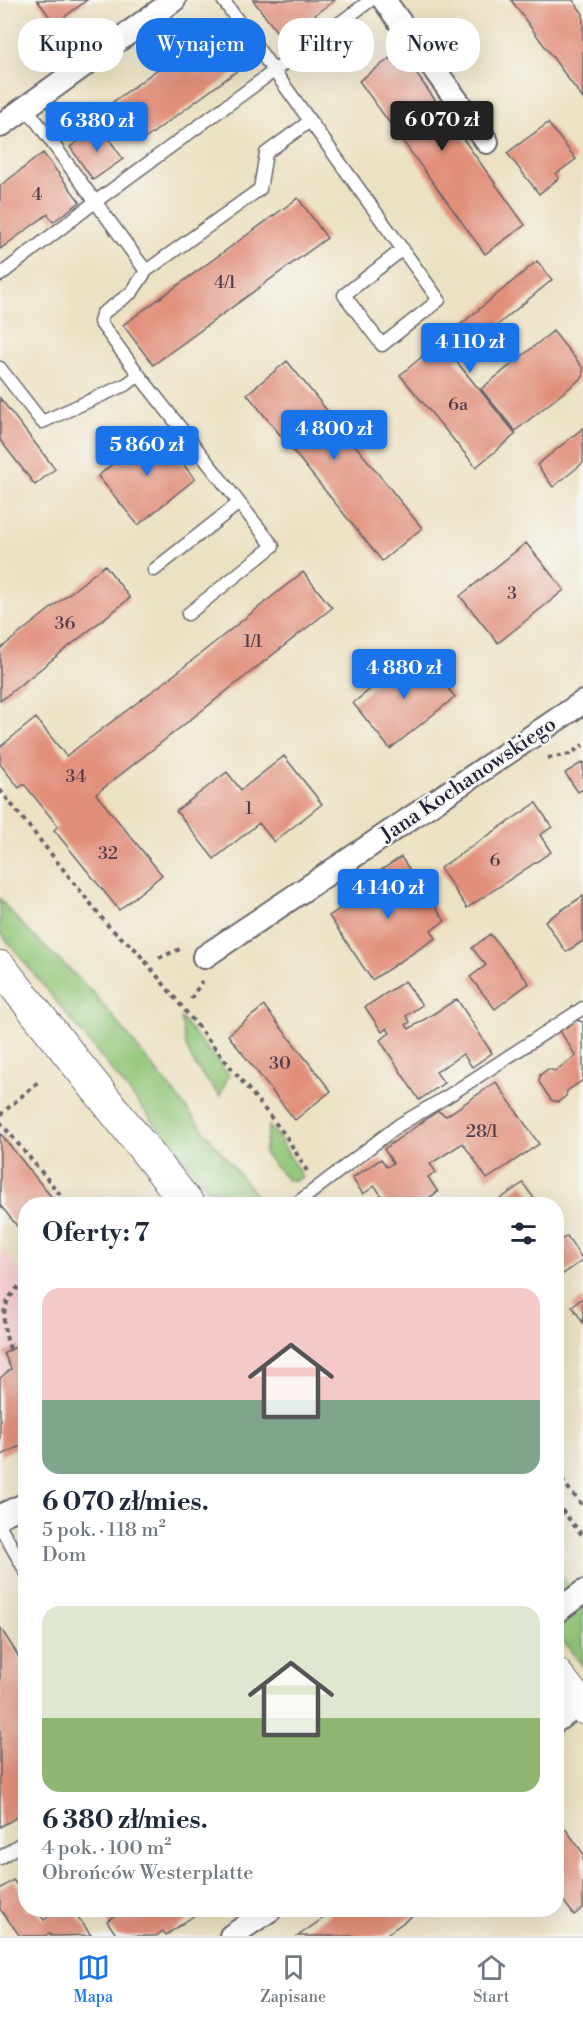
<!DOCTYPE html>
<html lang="pl">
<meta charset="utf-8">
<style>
:root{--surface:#fff;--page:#f2f2f3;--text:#1f2937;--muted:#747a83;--line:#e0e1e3;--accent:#1a73e8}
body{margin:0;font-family:"Libre Bodoni",serif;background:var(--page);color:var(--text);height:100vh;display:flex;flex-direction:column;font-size:22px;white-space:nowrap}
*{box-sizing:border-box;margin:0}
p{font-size:20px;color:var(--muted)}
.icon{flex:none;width:33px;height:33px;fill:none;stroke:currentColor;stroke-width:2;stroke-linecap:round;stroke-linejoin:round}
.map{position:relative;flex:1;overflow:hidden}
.side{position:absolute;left:18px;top:1197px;width:546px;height:720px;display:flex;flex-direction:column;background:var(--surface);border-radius:24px;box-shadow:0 6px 24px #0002}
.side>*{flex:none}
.banner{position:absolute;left:18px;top:18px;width:548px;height:54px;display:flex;gap:12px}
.price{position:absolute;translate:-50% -51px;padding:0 14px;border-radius:6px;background:var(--accent);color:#fff;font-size:20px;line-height:39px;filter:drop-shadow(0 2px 3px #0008)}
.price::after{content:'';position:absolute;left:50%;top:36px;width:18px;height:14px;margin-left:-9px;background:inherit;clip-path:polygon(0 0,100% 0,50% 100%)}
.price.current{background:#222;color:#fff}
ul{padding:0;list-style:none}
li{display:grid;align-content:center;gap:12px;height:318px;padding:0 24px}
li span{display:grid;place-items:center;height:186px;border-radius:18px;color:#555}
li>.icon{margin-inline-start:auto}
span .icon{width:108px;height:108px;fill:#fffc;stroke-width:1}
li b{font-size:26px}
h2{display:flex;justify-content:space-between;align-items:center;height:72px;padding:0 24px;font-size:26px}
.tag{padding:0 21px;border-radius:24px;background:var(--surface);box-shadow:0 6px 24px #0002;font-size:21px;line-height:54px}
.tag.current{background:var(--accent);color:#fff}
.tabs{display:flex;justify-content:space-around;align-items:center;height:84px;border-top:2px solid var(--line);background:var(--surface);font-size:16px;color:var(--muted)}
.tabs a{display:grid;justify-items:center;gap:3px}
.tabs .current{color:var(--accent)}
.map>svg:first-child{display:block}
</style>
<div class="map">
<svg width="583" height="1936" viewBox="0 0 583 1936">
<rect width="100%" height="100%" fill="#f6f6f2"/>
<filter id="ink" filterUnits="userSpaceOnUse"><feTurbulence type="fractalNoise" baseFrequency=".0167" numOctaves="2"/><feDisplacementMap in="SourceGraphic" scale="12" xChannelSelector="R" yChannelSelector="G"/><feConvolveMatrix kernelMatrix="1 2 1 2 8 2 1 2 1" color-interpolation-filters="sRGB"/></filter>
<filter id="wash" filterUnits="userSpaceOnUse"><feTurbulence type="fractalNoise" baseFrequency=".008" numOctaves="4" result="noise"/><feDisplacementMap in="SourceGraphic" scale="24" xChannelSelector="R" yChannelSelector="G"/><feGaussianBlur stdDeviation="1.35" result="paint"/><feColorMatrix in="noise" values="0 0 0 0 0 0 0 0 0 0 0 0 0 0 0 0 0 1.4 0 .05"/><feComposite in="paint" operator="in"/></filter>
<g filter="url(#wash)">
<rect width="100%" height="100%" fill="#ece1c2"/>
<!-- built -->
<path fill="#f7cfd0" d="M2 1248 18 1271 25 1268 26 1443 0 1456V1249Z"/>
<!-- green -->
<path fill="#91c576" stroke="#5a7458" stroke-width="1.5" d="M0 899C27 935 65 962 96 996L263 1204H220L0 932Z
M181 1018 229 1075 220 1096C195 1066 185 1058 181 1018Z
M269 1126 279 1138 302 1177 296 1180H287L264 1153Z
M556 1570 583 1603V1666L557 1633Z"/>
<g id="blocks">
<!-- building -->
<path fill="#e18f7a" d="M37 0H87L55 24Z
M253 0H335L282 39Z
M511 0H573L583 14V99Z
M221 23 249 62 142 141 113 102Z
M400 51 525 225 485 254 359 81Z
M548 123 576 159 556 174 559 178 539 194 507 153Z
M100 126 123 159 93 180 70 147Z
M43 153 80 202 53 222 48 214 0 249V186Z
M298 198 327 238 153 365 123 325Z
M537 261 552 280 455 360 516 434 476 467 400 375Z
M553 331 583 368V377L515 431 481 389Z
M287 361 422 528 382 561 247 394Z
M0 398 55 469 35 485 0 440Z
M583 428V463L553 487 537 465Z
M155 429 195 479 138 525 98 476Z
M526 543 564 590 498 643 460 596Z
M105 565 130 598 0 701V649Z
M303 572 332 608 96 794 162 875 119 910 54 830 58 826 24 784 19 788 0 764V747L36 718 66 756 170 678Z
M418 651 455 697 390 749 353 703Z
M284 756 322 804 274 842 259 823 214 859 176 811 227 772 241 790Z
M583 762V789L578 792 565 773Z
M536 803 552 827 540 835 551 852 467 908 440 868Z
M401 857 445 921 431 930 436 938 372 980 329 916 385 878 380 871Z
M583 896V941L566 952 545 921Z
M490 934 529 983 495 1009 470 977 486 965 472 948Z
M405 981 422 1005 406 1016 410 1022 406 1025 409 1029 457 999 492 1053 472 1067 463 1054 436 1072 444 1083 419 1100 380 1040 390 1033 387 1028 382 1032 365 1007Z
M264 1006 331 1091 295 1120 228 1035Z
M576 1020 583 1022V1080L567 1091 566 1096 558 1102 551 1100 539 1082 540 1075 548 1069 555 1071 576 1056 560 1031Z
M496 1082 539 1144 487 1179 463 1143 430 1164 436 1172 428 1177 438 1192 419 1204H387L375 1186 363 1194 352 1178 381 1159 387 1167 393 1163 384 1149 438 1111 446 1116Z
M0 1133 57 1204H26V1237L0 1205Z
M523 1183 538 1204H493Z
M567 1236 583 1260 563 1274 556 1266V1243Z
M583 1298V1323L572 1306Z
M18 1346 26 1362V1443L0 1456V1378L11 1369 4 1353Z
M0 1627 26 1668V1812L0 1827Z
M556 1816 583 1853V1908L574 1915 556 1891Z
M13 1880 26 1896V1910H36L44 1920 58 1910H73L91 1935 51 1936 49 1933 45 1936H20L0 1909V1889Z
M123 1910H202L166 1935 163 1931 156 1936H117L107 1921Z
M335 1910H421L384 1936H298Z"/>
</g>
</g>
<g filter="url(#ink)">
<use href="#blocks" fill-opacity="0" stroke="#69656a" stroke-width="1.5"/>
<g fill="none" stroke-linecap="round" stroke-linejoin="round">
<!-- service casing -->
<g stroke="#69656a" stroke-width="15">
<path id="service" d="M26 107 146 271
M310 121 439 300 382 345 344 295 403 249
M0 275 95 202 371 0
M0 368 42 422 127 384 139 375
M154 570 239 503
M188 614 273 546 139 375 100 322 102 314 132 292 146 271 260 189 266 153 310 121 223 0
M296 1204 399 1125 448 1096 583 1008
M0 1526 26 1572
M0 1858 26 1840"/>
</g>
<!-- minor casing -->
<g stroke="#69656a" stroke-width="26">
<path id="minor" d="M384 0 487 142
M0 126 174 0
M204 957 583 702
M0 1516 26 1504
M556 1612 583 1592
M556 1721 580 1704
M231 1936 270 1910"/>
</g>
<!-- secondary casing -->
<g stroke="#69656a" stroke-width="34">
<path id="secondary" d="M0 967 188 1204
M556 1674 583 1708"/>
</g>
<!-- path -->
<path stroke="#69656a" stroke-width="4" stroke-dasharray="4.5 4.5" stroke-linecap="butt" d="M548 758 570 754 583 745
M0 790 110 928 135 949 154 972 286 1136 307 1171
M159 958 180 949
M191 999 202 981
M0 1115 38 1082
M0 1122 68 1204
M10 1349C0 1320 0 1300 26 1281
M556 1473 583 1506
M556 1503 583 1536"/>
<!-- service -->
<use href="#service" stroke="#fff" stroke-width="12"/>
<!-- minor -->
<use href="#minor" stroke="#fff" stroke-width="22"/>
<!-- secondary -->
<use href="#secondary" stroke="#fff" stroke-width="32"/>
</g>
</g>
<g text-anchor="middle" stroke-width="4.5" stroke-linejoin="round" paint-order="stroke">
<!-- number labels -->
<g font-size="18" fill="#523d4b">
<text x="37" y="200">4</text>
<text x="225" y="288">4/1</text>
<text x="458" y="410">6a</text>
<text x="512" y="599">3</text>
<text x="65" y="629">36</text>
<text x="253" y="647">1/1</text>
<text x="76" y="782">34</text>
<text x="249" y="814">1</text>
<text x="108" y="859">32</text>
<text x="495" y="866">6</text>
<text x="280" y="1069">30</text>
<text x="482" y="1137">28/1</text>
</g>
<!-- street labels -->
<g font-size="21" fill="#22223b" stroke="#f6f6f2">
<text transform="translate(468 779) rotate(-34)" y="7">Jana Kochanowskiego</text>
</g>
</g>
</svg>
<b class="price current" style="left:442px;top:152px">6 070 zł</b>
<b class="price" style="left:97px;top:153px">6 380 zł</b>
<b class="price" style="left:470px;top:374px">4 110 zł</b>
<b class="price" style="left:334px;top:461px">4 800 zł</b>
<b class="price" style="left:147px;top:477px">5 860 zł</b>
<b class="price" style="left:404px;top:700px">4 880 zł</b>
<b class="price" style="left:388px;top:920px">4 140 zł</b>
<div class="banner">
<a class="tag">Kupno</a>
<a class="tag current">Wynajem</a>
<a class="tag">Filtry</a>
<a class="tag">Nowe</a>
</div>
<section class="side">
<h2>Oferty: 7<svg class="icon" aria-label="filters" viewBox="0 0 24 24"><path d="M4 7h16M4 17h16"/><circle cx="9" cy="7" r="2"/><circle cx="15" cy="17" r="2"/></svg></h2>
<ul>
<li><span style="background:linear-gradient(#f6c9c9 60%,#7fa58c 0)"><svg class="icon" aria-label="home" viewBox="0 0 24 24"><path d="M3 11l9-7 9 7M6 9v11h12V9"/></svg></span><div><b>6 070 zł/mies.</b><p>5 pok. · 118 m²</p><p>Dom</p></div></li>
<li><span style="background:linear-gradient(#dfe7d0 60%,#8fb573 0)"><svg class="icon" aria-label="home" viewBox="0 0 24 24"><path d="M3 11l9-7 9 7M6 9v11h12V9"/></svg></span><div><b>6 380 zł/mies.</b><p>4 pok. · 100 m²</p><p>Obrońców Westerplatte</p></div></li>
</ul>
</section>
</div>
<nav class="tabs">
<a class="current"><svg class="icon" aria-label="map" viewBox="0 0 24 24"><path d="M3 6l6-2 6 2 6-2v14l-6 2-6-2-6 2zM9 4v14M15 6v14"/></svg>Mapa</a>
<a><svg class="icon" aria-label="saved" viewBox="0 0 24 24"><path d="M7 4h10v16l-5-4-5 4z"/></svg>Zapisane</a>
<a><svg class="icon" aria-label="home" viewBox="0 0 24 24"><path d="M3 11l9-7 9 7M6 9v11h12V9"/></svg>Start</a>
</nav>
